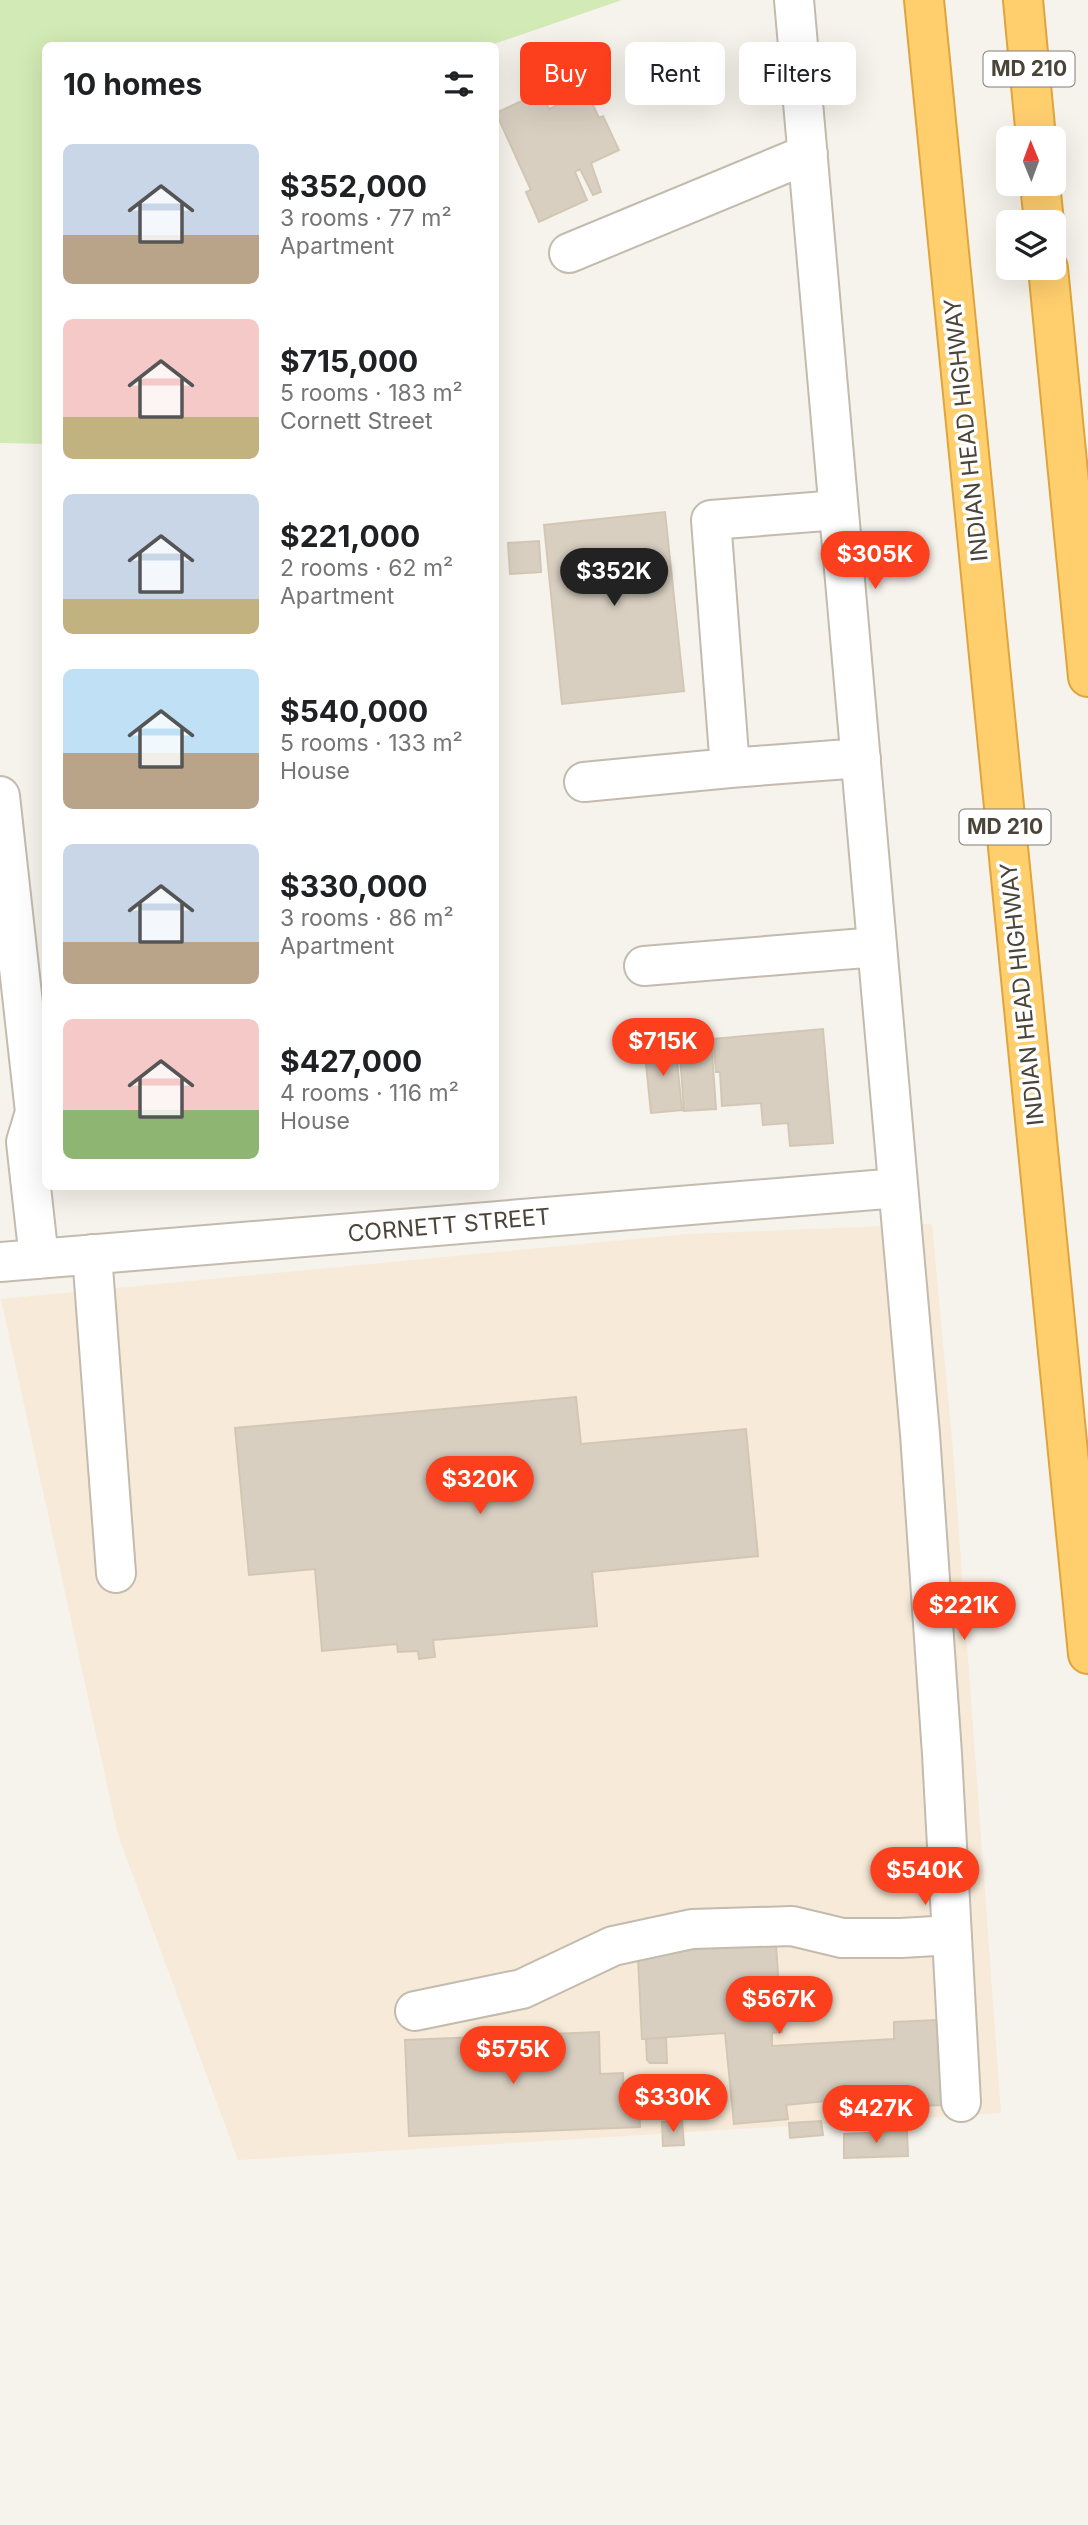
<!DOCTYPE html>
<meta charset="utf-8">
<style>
:root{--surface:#fff;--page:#f2f2f2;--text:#202124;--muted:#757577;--accent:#fc3f1d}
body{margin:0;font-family:Inter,sans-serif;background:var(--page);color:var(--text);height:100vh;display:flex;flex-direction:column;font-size:26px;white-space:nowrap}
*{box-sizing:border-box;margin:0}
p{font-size:23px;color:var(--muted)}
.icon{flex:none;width:38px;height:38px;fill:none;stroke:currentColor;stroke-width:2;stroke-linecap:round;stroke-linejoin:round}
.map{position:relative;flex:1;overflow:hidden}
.details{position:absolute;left:42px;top:42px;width:457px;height:1148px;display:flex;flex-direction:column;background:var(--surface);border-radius:10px;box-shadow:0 7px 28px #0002}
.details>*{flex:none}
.guide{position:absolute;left:520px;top:42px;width:462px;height:63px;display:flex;gap:14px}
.needle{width:46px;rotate:359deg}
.buttons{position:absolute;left:996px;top:126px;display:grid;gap:14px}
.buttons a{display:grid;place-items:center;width:70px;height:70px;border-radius:10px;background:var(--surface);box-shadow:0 7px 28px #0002;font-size:35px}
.price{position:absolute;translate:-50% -60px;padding:0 16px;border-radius:24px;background:var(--accent);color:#fff;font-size:23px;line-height:46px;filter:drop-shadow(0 2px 4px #0008)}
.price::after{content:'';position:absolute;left:50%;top:42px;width:21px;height:16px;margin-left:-10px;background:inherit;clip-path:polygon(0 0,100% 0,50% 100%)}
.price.on{background:#222;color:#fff}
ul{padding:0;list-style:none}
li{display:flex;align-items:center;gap:21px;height:175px;padding:0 21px}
li span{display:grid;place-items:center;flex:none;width:196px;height:140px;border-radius:10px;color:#555}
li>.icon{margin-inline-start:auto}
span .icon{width:84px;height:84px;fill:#fffc;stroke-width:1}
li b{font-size:30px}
h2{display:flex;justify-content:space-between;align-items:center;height:84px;padding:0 21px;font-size:30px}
.chip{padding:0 24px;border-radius:10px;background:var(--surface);box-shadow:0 7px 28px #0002;font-size:24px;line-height:63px}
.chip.on{background:var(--accent);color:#fff}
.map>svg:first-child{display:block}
</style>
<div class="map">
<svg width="1088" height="2525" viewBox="0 0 1088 2525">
<rect width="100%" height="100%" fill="#f6f3ec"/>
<!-- commercial -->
<path fill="#f7ead8" d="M932 1224 953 1451 1001 2113 238 2160 118 1835 1 1299 688 1234Z"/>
<!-- green -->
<path fill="#d2eab5" d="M0 0H622L491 45 46 46 45 444 0 443Z"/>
<!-- building -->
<path fill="#d8cfc1" stroke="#d3c7b4" stroke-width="2" d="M541 92 549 109 587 92 599 118 603 116 619 150 591 163 601 192 593 195 580 169 575 172 587 200 539 222 526 192 531 190 496 113Z
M665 512 684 691 562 704 544 525Z
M539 541 541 572 510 574 508 543Z
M823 1029 833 1143 790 1146 788 1123 763 1125 761 1103 722 1106 720 1072H716L713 1039Z
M711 1038 716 1109 684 1111 679 1041Z
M675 1042 682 1110 651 1113 644 1045Z
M576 1397 581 1444 746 1429 758 1556 592 1572 597 1626 433 1640 435 1657 419 1659 418 1651 398 1652 397 1644 322 1651 315 1569 249 1575 235 1428Z
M776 1945 782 2032 772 2033V2046L894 2039V2022L937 2020 944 2105 898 2107 897 2094 786 2105 788 2119 734 2124 725 2033 642 2039 638 1958 678 1950Z
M599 2032 600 2074 623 2073 624 2106 639 2105 640 2127 409 2136 405 2040Z
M666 2038 667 2063H650L647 2060 646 2039Z
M682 2121 684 2145 663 2146 662 2122Z
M821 2121 823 2135 790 2138 789 2123Z
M907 2131 908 2156 844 2158V2134Z"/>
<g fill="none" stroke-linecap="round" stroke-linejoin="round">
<!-- minor casing -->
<g stroke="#c2bbae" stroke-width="42">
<path id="minor" d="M794 0 920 1434 942 1754 961 2102
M569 253 808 154
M838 510 711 520 730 768 861 758
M584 782 730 768
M0 796 35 1112 26 1142 39 1259
M644 966 877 947
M92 1254 116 1573
M0 1262 898 1188
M415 2011 522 1989 613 1946 692 1929 792 1926 842 1938H901L952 1935"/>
</g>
<!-- highway casing -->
<g stroke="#e0a43c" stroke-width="42">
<path id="highway" d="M924 0 1088 1654
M1023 0 1036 138
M1040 184 1044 222
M1048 268 1088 677"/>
</g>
<!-- minor -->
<use href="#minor" stroke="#fff" stroke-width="38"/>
<!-- highway -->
<use href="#highway" stroke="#ffcf6e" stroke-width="38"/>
</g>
<g text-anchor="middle" stroke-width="7" stroke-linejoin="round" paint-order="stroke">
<!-- shield labels -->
<g fill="#fff" stroke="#817c74" stroke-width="2">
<rect x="983.5" y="51.5" width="91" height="35" rx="5"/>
<rect x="959.5" y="809.5" width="91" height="35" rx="5"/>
</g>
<g font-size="21" font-weight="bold" fill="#4b4439">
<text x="1029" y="76">MD 210</text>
<text x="1005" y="834">MD 210</text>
</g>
<!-- street labels -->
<g font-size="23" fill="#4b4439" stroke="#fff">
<text transform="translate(966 430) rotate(-96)" y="8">INDIAN HEAD HIGHWAY</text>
<text transform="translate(1022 994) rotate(-96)" y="8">INDIAN HEAD HIGHWAY</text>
<text transform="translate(449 1225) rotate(-5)" y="8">CORNETT STREET</text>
</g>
</g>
</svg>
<div class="buttons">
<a><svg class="needle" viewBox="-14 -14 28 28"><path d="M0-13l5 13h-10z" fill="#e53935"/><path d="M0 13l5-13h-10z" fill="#757577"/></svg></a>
<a><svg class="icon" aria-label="layers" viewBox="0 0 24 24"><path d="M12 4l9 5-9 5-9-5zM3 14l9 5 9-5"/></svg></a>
</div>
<b class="price" style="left:875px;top:591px">$305K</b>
<b class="price on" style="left:614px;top:608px">$352K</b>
<b class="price" style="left:663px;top:1078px">$715K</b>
<b class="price" style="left:480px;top:1516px">$320K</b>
<b class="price" style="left:964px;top:1642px">$221K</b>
<b class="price" style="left:925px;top:1907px">$540K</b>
<b class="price" style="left:779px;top:2036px">$567K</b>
<b class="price" style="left:513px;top:2086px">$575K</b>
<b class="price" style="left:673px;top:2134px">$330K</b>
<b class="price" style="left:876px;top:2145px">$427K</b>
<div class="guide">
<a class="chip on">Buy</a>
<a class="chip">Rent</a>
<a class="chip">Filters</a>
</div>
<section class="details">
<h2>10 homes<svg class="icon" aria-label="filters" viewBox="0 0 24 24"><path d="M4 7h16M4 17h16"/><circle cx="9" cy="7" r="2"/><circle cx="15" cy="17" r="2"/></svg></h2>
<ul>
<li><span style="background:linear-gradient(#c9d6e8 65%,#b9a48a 0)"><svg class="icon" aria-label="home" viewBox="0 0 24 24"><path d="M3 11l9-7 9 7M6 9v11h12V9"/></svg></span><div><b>$352,000</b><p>3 rooms · 77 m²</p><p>Apartment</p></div></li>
<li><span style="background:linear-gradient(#f6c9c9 70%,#c2b280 0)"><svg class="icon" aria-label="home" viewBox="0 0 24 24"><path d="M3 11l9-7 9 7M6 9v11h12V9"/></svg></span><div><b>$715,000</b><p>5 rooms · 183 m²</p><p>Cornett Street</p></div></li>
<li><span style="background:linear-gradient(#c9d6e8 75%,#c2b280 0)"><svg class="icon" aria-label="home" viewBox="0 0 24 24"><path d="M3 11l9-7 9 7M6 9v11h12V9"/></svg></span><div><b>$221,000</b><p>2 rooms · 62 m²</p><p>Apartment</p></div></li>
<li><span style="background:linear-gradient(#bfe0f5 60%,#b9a48a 0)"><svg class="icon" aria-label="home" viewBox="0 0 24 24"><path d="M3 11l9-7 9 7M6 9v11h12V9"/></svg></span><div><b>$540,000</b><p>5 rooms · 133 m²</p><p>House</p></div></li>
<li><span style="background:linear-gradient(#c9d6e8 70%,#b9a48a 0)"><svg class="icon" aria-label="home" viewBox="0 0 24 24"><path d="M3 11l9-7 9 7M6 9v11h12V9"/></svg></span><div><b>$330,000</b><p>3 rooms · 86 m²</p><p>Apartment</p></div></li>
<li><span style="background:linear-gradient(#f6c9c9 65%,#8fb573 0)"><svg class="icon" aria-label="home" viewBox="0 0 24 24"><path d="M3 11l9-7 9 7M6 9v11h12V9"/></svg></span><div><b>$427,000</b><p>4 rooms · 116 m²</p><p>House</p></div></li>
</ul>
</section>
</div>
